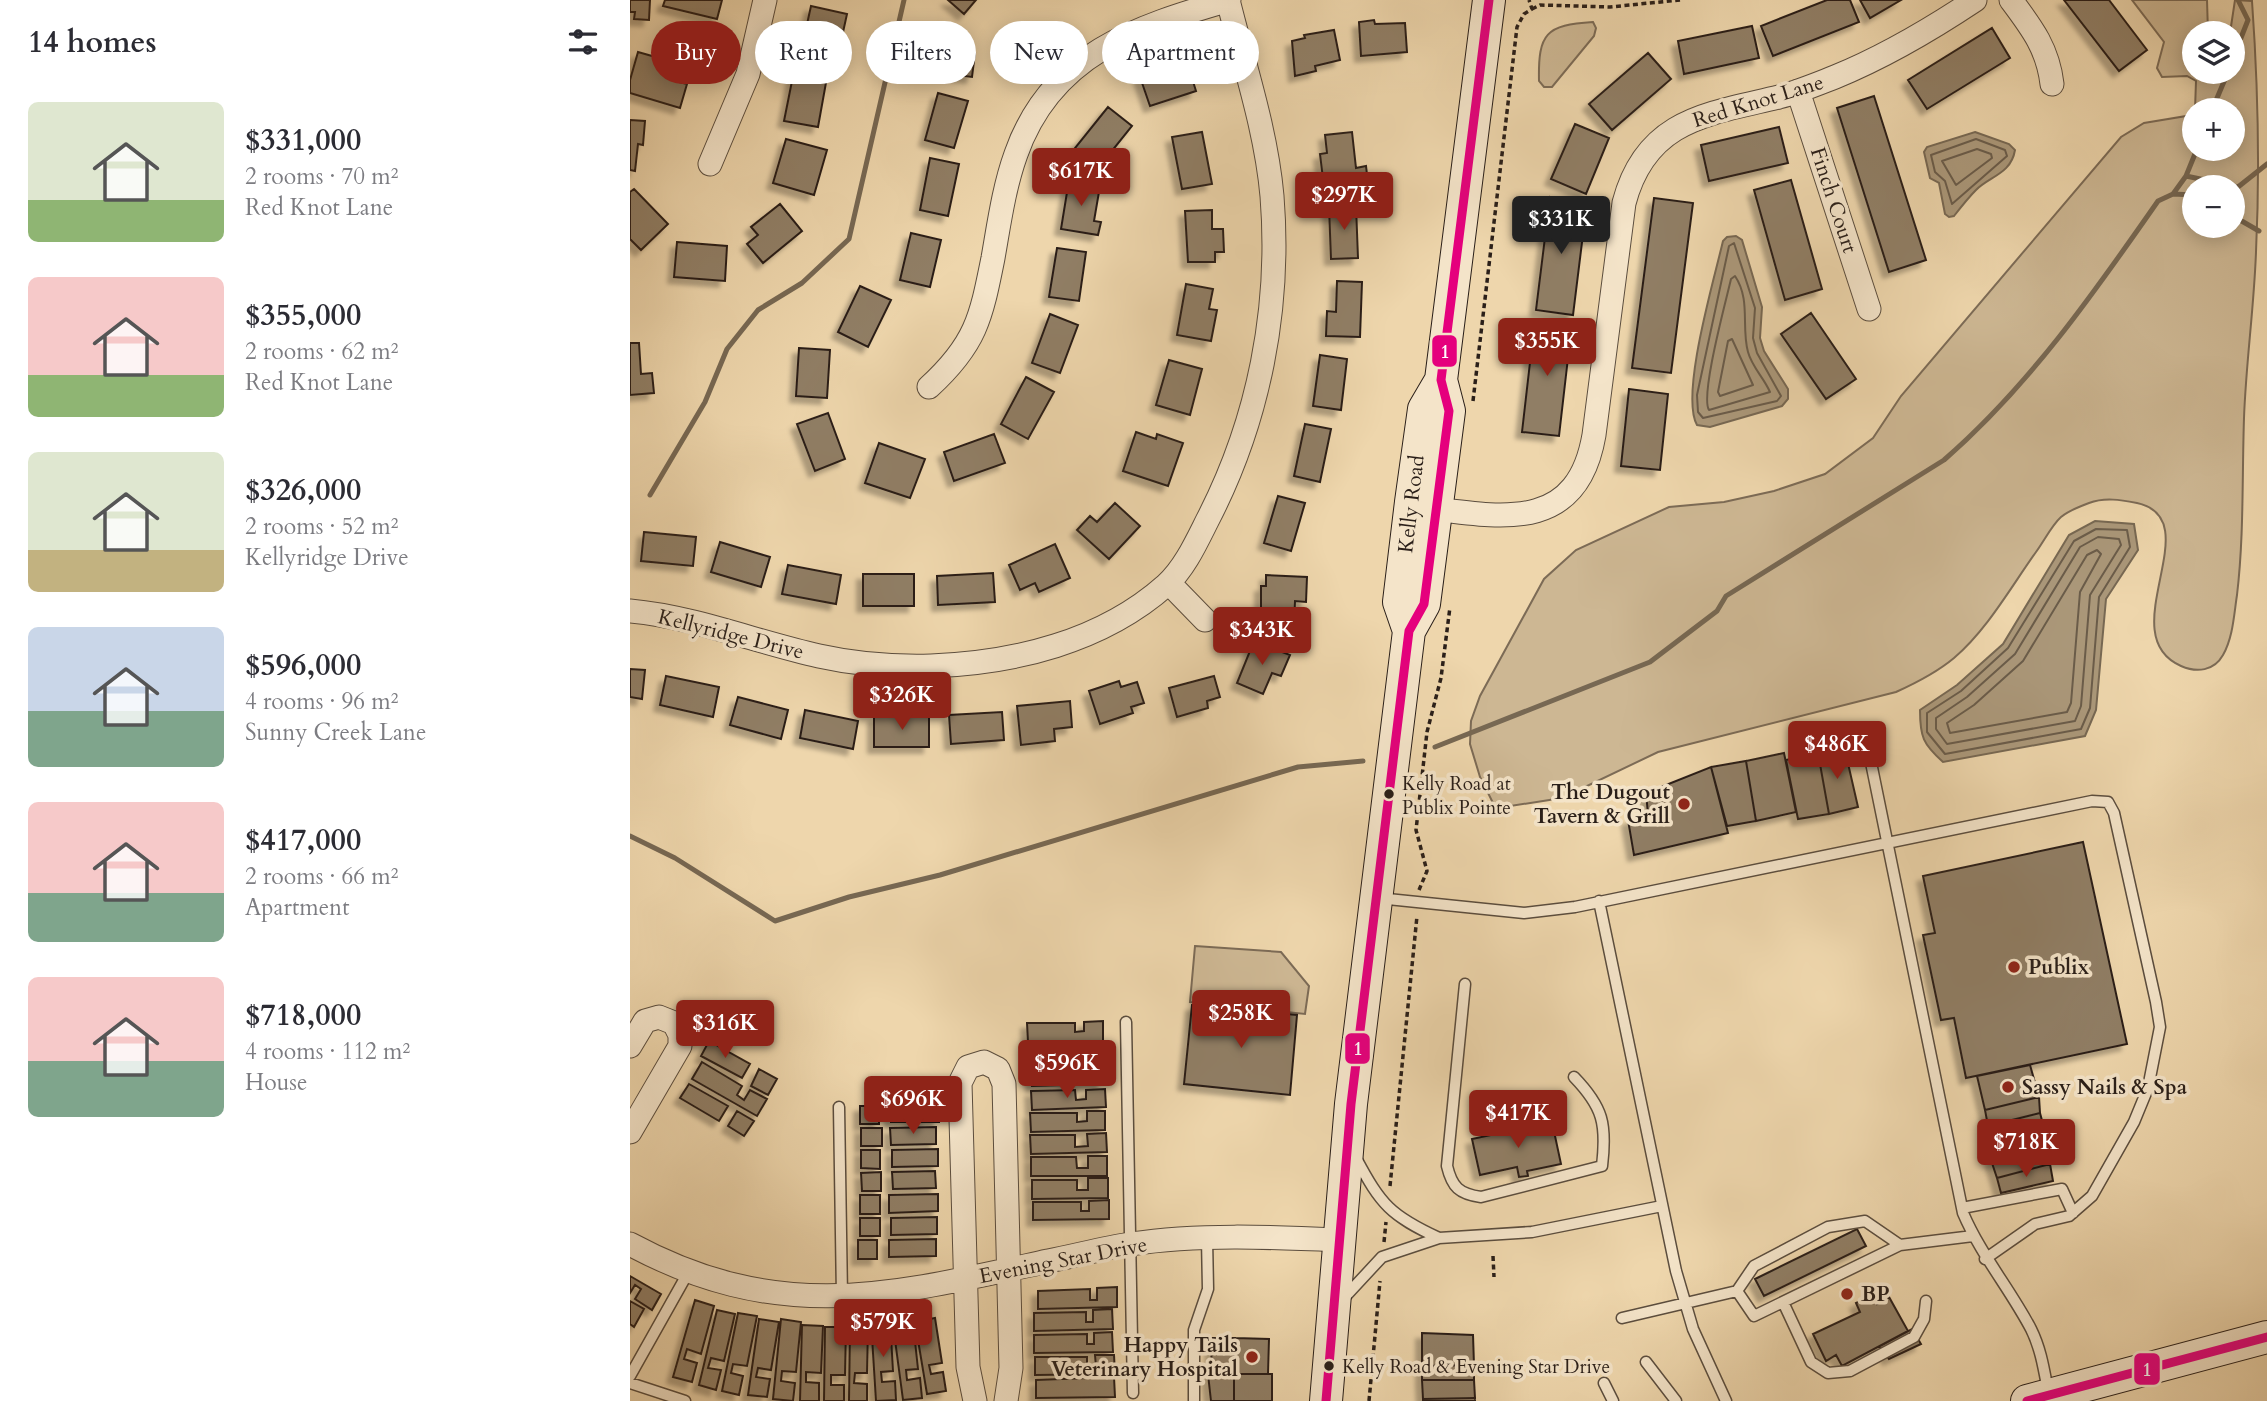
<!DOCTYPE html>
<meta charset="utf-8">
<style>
:root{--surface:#fff;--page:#f2f2f3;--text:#2b2b33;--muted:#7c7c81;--accent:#8f2418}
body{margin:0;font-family:Cardo,serif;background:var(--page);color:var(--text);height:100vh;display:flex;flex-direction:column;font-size:26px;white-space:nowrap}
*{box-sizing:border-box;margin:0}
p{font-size:23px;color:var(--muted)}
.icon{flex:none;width:38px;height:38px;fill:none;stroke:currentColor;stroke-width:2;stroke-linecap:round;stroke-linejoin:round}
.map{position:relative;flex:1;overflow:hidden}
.side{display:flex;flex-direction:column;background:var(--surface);width:630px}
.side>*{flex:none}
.guide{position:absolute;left:21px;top:21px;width:665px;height:63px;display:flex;gap:14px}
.tools{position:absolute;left:1552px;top:21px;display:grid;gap:14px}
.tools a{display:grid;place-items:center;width:63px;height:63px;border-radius:50%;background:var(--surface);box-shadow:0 4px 18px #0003;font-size:35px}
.price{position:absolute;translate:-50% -60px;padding:0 16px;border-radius:7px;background:var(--accent);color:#fff;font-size:23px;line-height:46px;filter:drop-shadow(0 2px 4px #0008)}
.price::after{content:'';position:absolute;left:50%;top:42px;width:21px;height:16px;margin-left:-10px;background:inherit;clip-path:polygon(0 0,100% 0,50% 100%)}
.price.active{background:#222;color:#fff}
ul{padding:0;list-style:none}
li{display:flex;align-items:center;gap:21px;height:175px;padding:0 28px}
li span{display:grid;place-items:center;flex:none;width:196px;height:140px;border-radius:10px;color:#555}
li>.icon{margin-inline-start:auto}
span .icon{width:84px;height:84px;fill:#fffc;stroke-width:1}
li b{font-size:30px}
h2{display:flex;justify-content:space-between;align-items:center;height:84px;padding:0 28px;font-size:30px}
.pill{padding:0 24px;border-radius:32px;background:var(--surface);box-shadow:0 4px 18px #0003;font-size:24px;line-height:63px}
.pill.active{background:var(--accent);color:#fff}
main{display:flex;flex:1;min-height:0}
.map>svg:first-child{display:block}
</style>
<main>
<section class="side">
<h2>14 homes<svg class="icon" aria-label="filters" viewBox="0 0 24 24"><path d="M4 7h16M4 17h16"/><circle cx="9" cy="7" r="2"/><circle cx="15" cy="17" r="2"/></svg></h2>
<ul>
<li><span style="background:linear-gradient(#dfe7d0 70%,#8fb573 0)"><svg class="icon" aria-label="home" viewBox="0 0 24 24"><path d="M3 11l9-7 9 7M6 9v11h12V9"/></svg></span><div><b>$331,000</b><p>2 rooms · 70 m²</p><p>Red Knot Lane</p></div></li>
<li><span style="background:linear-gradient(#f6c9c9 70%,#8fb573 0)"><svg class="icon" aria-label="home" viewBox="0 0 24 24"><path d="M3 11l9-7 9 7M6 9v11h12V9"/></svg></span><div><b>$355,000</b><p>2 rooms · 62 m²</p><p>Red Knot Lane</p></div></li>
<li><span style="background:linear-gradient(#dfe7d0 70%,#c2b280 0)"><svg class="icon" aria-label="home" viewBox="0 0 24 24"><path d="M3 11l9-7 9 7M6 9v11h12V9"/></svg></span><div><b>$326,000</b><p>2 rooms · 52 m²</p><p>Kellyridge Drive</p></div></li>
<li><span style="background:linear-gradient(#c9d6e8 60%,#7fa58c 0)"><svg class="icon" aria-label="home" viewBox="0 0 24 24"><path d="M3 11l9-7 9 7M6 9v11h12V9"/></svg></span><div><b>$596,000</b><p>4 rooms · 96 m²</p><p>Sunny Creek Lane</p></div></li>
<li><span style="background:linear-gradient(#f6c9c9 65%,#7fa58c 0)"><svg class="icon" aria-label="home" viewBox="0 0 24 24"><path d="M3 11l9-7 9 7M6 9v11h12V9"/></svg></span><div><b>$417,000</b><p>2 rooms · 66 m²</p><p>Apartment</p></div></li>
<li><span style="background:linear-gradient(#f6c9c9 60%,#7fa58c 0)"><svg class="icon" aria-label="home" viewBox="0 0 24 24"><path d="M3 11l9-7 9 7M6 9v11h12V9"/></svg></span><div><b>$718,000</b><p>4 rooms · 112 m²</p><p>House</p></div></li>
</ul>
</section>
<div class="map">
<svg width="1637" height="1401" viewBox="0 0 1637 1401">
<defs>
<filter id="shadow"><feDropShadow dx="-6" dy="6" stdDeviation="2" flood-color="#0004"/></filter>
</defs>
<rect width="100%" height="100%" fill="#eed6ac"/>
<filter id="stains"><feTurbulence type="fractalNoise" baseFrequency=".00286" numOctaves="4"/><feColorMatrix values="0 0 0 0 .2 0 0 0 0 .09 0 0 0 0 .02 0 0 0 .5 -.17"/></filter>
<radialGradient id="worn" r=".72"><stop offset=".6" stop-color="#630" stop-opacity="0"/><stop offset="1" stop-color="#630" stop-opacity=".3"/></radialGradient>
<!-- green -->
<path fill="#cdb793" stroke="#7c6b56" stroke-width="2" fill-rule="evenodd" d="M1502 0H1577L1578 33H1564V72H1603V33H1600L1605 0 1622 1C1628 85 1630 168 1626 252 1624 308 1616 362 1614 418 1612 478 1614 536 1607 595 1604 614 1603 638 1593 655 1584 671 1567 673 1551 666 1480 635 1581 519 1507 503 1491 500 1475 497 1459 503 1451 506 1438 511 1431 517 1422 525 1414 541 1406 552 1381 587 1357 630 1324 658 1306 673 1286 683 1266 692L1028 752 932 798 874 807 863 803 850 777 840 744 841 721 850 696 914 579 946 550 1039 507 1094 502 1144 491 1195 474 1243 438 1271 396 1491 137 1514 123 1562 115 1564 111V149H1603V110H1565L1566 81 1557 76 1532 77 1527 68 1534 42ZM1603 187V226H1564V187Z
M963 22 966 28 964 36 922 87H914L909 81C908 33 916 25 963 22Z
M565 946 651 952 679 986 675 1014 560 1002Z"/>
<!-- water -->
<path fill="#ab987a" stroke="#776853" stroke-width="2" d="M1345 132 1379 144 1385 150C1381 174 1360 176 1346 190 1338 198 1331 207 1324 216L1319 217 1315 214 1309 183 1300 178 1294 152 1297 147Z
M1106 236 1112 240 1132 307 1130 338 1134 351 1158 389V399L1152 406 1080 427 1067 425C1050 395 1084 280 1093 241L1097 237Z
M1465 521 1504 524 1508 550 1476 599 1466 710 1455 736 1313 762C1293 744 1290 737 1290 710L1327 685 1373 644 1439 535Z"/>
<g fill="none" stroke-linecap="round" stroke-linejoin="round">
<!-- shore -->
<path stroke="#6a5c4a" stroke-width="2" d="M1346 139 1375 150 1377 156 1322 204 1315 181 1305 172 1301 155Z
M1347 149 1361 154 1362 158 1326 185 1312 161Z
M1104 243 1125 308 1123 338 1127 353 1151 396 1147 401 1073 418 1068 412 1067 395 1099 246Z
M1105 276C1121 300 1111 327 1118 352 1122 367 1134 378 1140 392L1079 410C1070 396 1096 301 1101 279Z
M1102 339 1123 385 1090 396 1088 392 1098 341Z
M1466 529 1497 530 1500 547 1469 597 1460 708 1451 729 1315 754 1297 732V713L1331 691 1378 648 1444 541Z
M1468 537 1489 539 1491 545 1460 595 1451 706 1445 721 1317 744 1306 729V718L1337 697 1385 654 1450 547Z
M1467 550 1471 554 1450 592 1441 703 1437 712 1320 733 1317 723 1344 705 1393 661 1457 555Z"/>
<!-- stream -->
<path stroke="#776853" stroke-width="5" d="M1603 58 1618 20 1608 0
M1582 110 1598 72
M1556 176 1567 149
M1543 194 1564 195
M1603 216 1629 231
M20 495 75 402 97 349 128 310 172 283 219 239 274 0
M805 747 1020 662 1087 611 1096 596 1314 460C1399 386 1464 293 1528 201L1543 194 1556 176 1608 187 1637 164
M0 836 45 858 145 921 219 897 310 875 668 767 733 761"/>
</g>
<!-- building -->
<path fill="#907e65" stroke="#2a1f19" stroke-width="2" filter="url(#shadow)" d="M0 0H20L19 20 4 19 5 12H0Z
M35 0H92L87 19 33 6Z
M318 0H346L334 14Z
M1197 0H1220L1229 22 1143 56 1131 26Z
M1230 0H1271L1240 18Z
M1434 0H1479L1517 50 1489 71Z
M181 6 217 14 206 64 170 56Z
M744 20 745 24 775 23 777 52 731 56 729 22Z
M1122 26 1129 58 1054 74 1048 41Z
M291 28 330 33 328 51 345 53 342 77 286 70Z
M1362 28 1380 58 1297 109 1278 80Z
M704 30 710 60 685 66 686 71 665 76 662 41 675 38 674 35Z
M8 52 50 64 45 81 57 84 50 108 0 93V80Z
M1018 53 1041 79 982 130 959 104Z
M557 62 566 91 520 106 510 77Z
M164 71 197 77 188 127 154 121Z
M308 93 338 101 324 148 295 140Z
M1244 96 1296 260 1259 272 1207 108Z
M478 107 502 126 469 167 445 148Z
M0 120 15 121 13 145 8 144 5 171 0 170Z
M945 124 979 138 956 194 921 179Z
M1149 127 1158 163 1079 181 1071 145Z
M572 132 582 184 552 189 542 137Z
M722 132 726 168 736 166 738 183 694 187 690 154 697 153 695 135Z
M156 139 197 150 184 195 143 183Z
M300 158 329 164 318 216 290 210Z
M439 180 470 186 464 221 471 222 468 235 431 229Z
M1161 180 1192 289 1155 300 1124 190Z
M4 189 38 224 11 250 0 239V192Z
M920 197 957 202 943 315 906 310Z
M1024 198 1063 203 1041 373 1002 368Z
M150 204 172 231 133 263 117 244 128 235 121 227Z
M726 206 728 258 701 259 699 207Z
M582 210V229H593L594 252H585V262H558L555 211Z
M281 233 311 240 300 287 270 280Z
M47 242 97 246 95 281 44 277Z
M427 248 456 252 449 301 419 297Z
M707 281 732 282 730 337 696 336 697 311 706 312Z
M556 284 583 289 579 309 587 310 581 341 547 335Z
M230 286 261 300 238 347 208 332Z
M1181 313 1226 379 1196 399 1151 334Z
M420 314 448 325 430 373 402 363Z
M905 319 942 323 929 436 892 432Z
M0 343H9L11 374 22 373 24 393 0 395Z
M169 348 200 350 197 398 166 396Z
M690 355 717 359 711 410 683 406Z
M539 360 572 369 560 415 526 405Z
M396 377 424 392 398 439 371 424Z
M999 389 1038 394 1030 470 991 466Z
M198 413 215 459 185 471 167 424Z
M675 424 701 429 690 482 664 476Z
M506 432 526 439 527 434 553 443 538 486 493 471Z
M364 434 375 463 324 481 314 452Z
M249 443 295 459 280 498 235 483Z
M648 496 675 503 661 551 634 543Z
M485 503 510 526 479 559 447 530 460 516 467 522Z
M14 532 66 537 63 566 11 561Z
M90 542 140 557 131 587 81 572Z
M425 544 440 578 409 592 405 583 390 590 379 565Z
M158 565 211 575 206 604 152 594Z
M363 573 365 602 308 605 307 576Z
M233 574H284V606H233Z
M636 575 677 577 676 602 665 601 664 626 637 625V609L631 608V586H636Z
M624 641 660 655 651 676 642 673 633 694 607 683Z
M0 669 15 670 12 699 0 697Z
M36 676 89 687 83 717 30 705Z
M584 676 590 697 577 701 578 708 547 717 539 688Z
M489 681 491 687 507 682 514 703 501 707 503 713 470 724 459 691Z
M108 697 158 710 151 739 100 725Z
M440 701 442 727 424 729 425 741 391 745 387 706Z
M175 710 228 721 223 749 170 738Z
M372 712 374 740 321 744 319 715Z
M244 716H299V747H244Z
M1214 746 1228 807 1199 814 1188 753Z
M1154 753 1166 812 1126 821 1116 761Z
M1188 753 1199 814 1168 819 1156 760Z
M1116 761 1126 821 1097 826 1081 767Z
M1081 767 1098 833 1004 855 998 820 1018 814 1016 793Z
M1453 842 1497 1044 1336 1078 1324 1018 1311 1020 1293 935 1305 933 1293 876Z
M562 1005 667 1015 660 1095 554 1084Z
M473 1021V1041L398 1042 397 1023H445V1032L454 1031V1022Z
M79 1041 120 1064 112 1078 71 1056Z
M455 1043H474V1063L399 1064V1046H444V1056H455Z
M72 1062 112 1086 107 1095 114 1100 120 1090 137 1099 127 1116 62 1079Z
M1400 1065 1409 1097 1355 1110 1347 1076Z
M473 1066V1084L402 1086 401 1069 445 1068 446 1079H454L453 1067Z
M129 1069 147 1079 138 1095 121 1086Z
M59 1084 98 1106 89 1121 50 1098Z
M475 1089 476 1107 402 1110 401 1091 445 1090 446 1100 456 1099V1090Z
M1409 1097 1410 1113 1358 1126 1355 1110Z
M308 1104 309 1122H261V1105Z
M230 1106H249V1124H230Z
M107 1111 124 1121 114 1136 98 1126Z
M457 1111H475V1130L401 1132 400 1113H447V1122L457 1121Z
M1410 1113 1414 1128 1361 1140 1358 1126Z
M922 1122 931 1164 897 1171 898 1176 889 1177 887 1167 850 1175 842 1139Z
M306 1127V1144L261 1145 260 1128Z
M231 1128H252V1146H231Z
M1414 1128 1417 1148 1366 1159 1361 1140Z
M476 1133 477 1152 401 1154 400 1135H445V1147L458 1146 457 1134Z
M1417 1148 1420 1164 1367 1178 1361 1160Z
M308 1149V1166L262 1167V1150Z
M231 1150H250V1169L231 1168Z
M458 1156H477V1176H401V1157H446L447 1168H458Z
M1420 1164 1423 1181 1371 1193 1367 1178Z
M305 1171 306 1188 263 1189 262 1172Z
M251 1172V1191H232L231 1173Z
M458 1178H478V1198L402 1199V1180H447V1190H458Z
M308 1194V1211L259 1213V1195Z
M230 1195H250V1214H230Z
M479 1200V1219L403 1220V1202H451V1211H459V1201Z
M307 1217V1234L261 1235V1218Z
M230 1218H250V1236H230Z
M1227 1229 1236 1246 1134 1296 1125 1279Z
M306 1239V1256L259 1257V1240Z
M228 1240H247V1259H228Z
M0 1276 31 1294 22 1310 5 1299 11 1289 5 1285 0 1293Z
M487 1287V1307L408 1309V1291L460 1289V1300H467V1288Z
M1243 1295 1247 1304 1259 1297 1278 1331 1212 1366 1206 1355 1196 1361 1183 1334 1230 1312 1226 1303Z
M65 1300 84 1306 71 1354 57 1349 54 1359 67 1363 62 1382 43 1377Z
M0 1301 14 1309 4 1327 0 1324Z
M482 1309 483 1329 404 1331V1313L456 1312V1322H463V1310Z
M87 1310 105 1314 94 1361 81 1358 78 1368 91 1370 86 1390 69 1385Z
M108 1313 127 1316 117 1366 103 1364 101 1373 113 1376 109 1395 92 1391Z
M305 1318 312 1363 299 1365 301 1374 313 1372 316 1391 297 1394 285 1322Z
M129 1319 149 1322 141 1370 128 1368 126 1377 140 1379 137 1397 118 1395Z
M151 1319 171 1322 166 1372 152 1371 151 1381 165 1383 163 1401 143 1399Z
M260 1319 263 1371 251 1372 252 1382 265 1381 266 1400 246 1401 241 1321Z
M283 1323 288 1369 276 1370 277 1380 290 1378 292 1398 273 1400 263 1325Z
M172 1325 193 1326 191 1373 176 1372V1382L189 1383V1401H170Z
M195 1327H216L215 1375H201V1385H214V1401H194Z
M220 1327H238L237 1373H225L224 1383 237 1384V1401H219Z
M1282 1329 1291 1344 1259 1359 1250 1346Z
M482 1332 483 1352 404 1353V1335L457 1334V1344H464V1333Z
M792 1333 843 1335 844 1365 792 1366Z
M582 1338H605L604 1374H578V1369H581Z
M605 1338 639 1339 638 1374H604Z
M465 1355H484L485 1374 405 1375V1357H457V1367H466Z
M844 1365V1380H792V1366Z
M578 1374H604V1401H581Z
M604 1374H642V1401H604Z
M484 1377 485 1397 406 1398V1380Z
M792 1380H844L845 1398 793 1399Z
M845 1398V1401H793V1399Z"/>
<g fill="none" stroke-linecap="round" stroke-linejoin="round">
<!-- lane casing -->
<g stroke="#5b4d3e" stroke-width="13">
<path id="lane" d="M1237 743 1333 1213C1351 1255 1380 1289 1401 1329 1411 1349 1414 1370 1418 1391
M748 898 894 913 945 907 1462 801 1478 802 1484 813 1526 1002 1530 1027 1518 1088 1504 1122 1462 1196 1439 1216 1405 1224 1355 1259
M969 901 1046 1271 1063 1329 1096 1401
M835 984 817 1166C822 1187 829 1194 851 1197L972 1166C977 1124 973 1107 944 1077
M496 1022 503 1393
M209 1107 212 1297
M726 1158C751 1205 761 1216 809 1238
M1332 1208 1432 1189 1443 1213
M1107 1291 1124 1266 1198 1227 1235 1221 1270 1245
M712 1300 752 1257 809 1238 902 1232 1032 1206
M1153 1302 1181 1362 1198 1373 1220 1371 1284 1337 1294 1319 1296 1301
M992 1318 1107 1291 1124 1316 1270 1245 1343 1236
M1016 1362 1046 1401
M0 1376 59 1271
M0 1383 55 1401
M974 1383 983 1401
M564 1401V1330L578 1289 577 1239"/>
</g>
<!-- street casing -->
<g stroke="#5b4d3e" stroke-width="25">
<path id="street" d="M1381 0C1402 28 1418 49 1422 84
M412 38 441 69
M1168 91 1239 309
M80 164 118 74 135 0
M299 387C346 344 351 318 363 258 369 224 374 187 386 154 421 54 506 27 599 0
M806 509C880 519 948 528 964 435L994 203C1016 119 1078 114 1149 97 1168 92 1187 84 1205 77 1254 57 1300 30 1345 0
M539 583 575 620
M0 611C65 617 126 642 189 656 225 664 264 667 301 666 384 663 472 642 536 585 554 569 566 543 577 521 629 421 651 308 642 196 636 129 614 65 598 0
M0 1046 15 1021 29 1017 44 1023 50 1035V1046L0 1132
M0 1244C150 1325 262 1295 418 1261 445 1256 473 1248 501 1244 568 1234 640 1237 708 1240
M345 1401 338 1367 330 1083 338 1067 354 1062 368 1069 374 1084 381 1368 376 1401"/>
</g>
<!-- secondary casing -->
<g stroke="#2a1f19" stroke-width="34">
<path id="secondary" d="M779 631 769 602 781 502 794 409 811 380
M696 1401 721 1104 779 631 794 604 819 411 811 380 859 0
M1397 1401 1637 1337"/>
</g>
<!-- path -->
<path stroke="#2a1f19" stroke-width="3.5" stroke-dasharray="5 3.5" stroke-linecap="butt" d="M902 9 910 5 980 7 1050 0
M843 401 887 27 894 14 902 9 899 0
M789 890 797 871 786 830 797 732 811 678 820 607
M760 1186 787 916
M754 1242 756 1222
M863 1256 864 1277
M739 1401 750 1281"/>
<!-- lane -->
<use href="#lane" stroke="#f4e4c9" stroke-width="10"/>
<!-- street -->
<use href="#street" stroke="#f4e4c9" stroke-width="23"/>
<!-- secondary -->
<use href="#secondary" stroke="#f4e4c9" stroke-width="32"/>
<!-- bus-1 casing -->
<g stroke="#f4e4c9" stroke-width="14">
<path id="bus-1" d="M696 1401 721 1104 779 631 794 604 819 411 811 380 859 0
M1397 1401 1637 1337"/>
</g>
<!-- bus-1 -->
<use href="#bus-1" stroke="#e5007d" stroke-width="9"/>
</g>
<!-- markers -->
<g fill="#2a1f19" stroke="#f4e4c9" stroke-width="2.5">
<circle cx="759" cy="794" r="6"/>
<circle cx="699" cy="1366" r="6"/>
</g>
<g fill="#8f2418" stroke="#f4e4c9" stroke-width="2.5">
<circle cx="1054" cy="804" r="7"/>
<circle cx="1384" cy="967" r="7"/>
<circle cx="1378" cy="1087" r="7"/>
<circle cx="1217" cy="1294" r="7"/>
<circle cx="622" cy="1357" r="7"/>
</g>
<g text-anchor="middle" stroke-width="7" stroke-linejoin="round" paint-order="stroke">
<!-- bus labels -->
<g font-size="19" fill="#2a1f19" stroke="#f4e4c9" text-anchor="start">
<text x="772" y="790">Kelly Road at<tspan x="772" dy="24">Publix Pointe</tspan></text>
<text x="712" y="1373">Kelly Road &amp; Evening Star Drive</text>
</g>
<!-- street labels -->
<g font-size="21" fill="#2a1f19" stroke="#f4e4c9">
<text transform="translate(1128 101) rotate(-17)" y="7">Red Knot Lane</text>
<text transform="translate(1204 200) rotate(72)" y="7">Finch Court</text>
<text transform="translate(781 504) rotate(-83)" y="7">Kelly Road</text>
<text transform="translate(101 634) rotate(14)" y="7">Kellyridge Drive</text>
<text transform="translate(433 1260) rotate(-11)" y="7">Evening Star Drive</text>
</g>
<!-- poi labels -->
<g font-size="21" font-weight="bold" fill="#2a1f19" stroke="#f4e4c9" text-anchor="start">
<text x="1040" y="799" text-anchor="end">The Dugout<tspan x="1040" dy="24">Tavern &amp; Grill</tspan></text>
<text x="1398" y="974">Publix</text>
<text x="1392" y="1094">Sassy Nails &amp; Spa</text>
<text x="1231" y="1301">BP</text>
<text x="608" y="1352" text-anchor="end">Happy Tails<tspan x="608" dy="24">Veterinary Hospital</tspan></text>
</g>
</g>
<g stroke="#f4e4c9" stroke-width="2.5">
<rect x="801" y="334" width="27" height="34" rx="7" fill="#e5007d"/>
<rect x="714" y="1032" width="27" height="33" rx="7" fill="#e5007d"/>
<rect x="1503" y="1352" width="28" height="34" rx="7" fill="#e5007d"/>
</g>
<g font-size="19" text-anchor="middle" font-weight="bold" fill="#fff">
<text x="815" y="358">1</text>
<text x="728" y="1055">1</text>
<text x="1517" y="1376">1</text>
</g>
<rect width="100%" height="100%" filter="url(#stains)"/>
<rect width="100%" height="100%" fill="url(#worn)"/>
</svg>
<div class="tools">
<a><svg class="icon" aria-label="layers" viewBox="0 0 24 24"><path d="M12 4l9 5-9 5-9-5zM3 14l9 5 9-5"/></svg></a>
<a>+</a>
<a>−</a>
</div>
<b class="price" style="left:451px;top:208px">$617K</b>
<b class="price" style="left:714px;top:232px">$297K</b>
<b class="price active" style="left:931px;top:256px">$331K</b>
<b class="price" style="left:917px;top:378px">$355K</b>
<b class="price" style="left:632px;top:667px">$343K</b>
<b class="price" style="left:272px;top:732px">$326K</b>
<b class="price" style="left:1207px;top:781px">$486K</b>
<b class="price" style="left:611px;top:1050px">$258K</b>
<b class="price" style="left:95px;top:1060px">$316K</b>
<b class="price" style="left:437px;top:1100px">$596K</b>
<b class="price" style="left:283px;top:1136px">$696K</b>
<b class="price" style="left:888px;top:1150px">$417K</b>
<b class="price" style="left:1396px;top:1179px">$718K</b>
<b class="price" style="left:253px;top:1359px">$579K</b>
<div class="guide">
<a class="pill active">Buy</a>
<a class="pill">Rent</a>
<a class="pill">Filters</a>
<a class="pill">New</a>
<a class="pill">Apartment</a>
</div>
</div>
</main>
